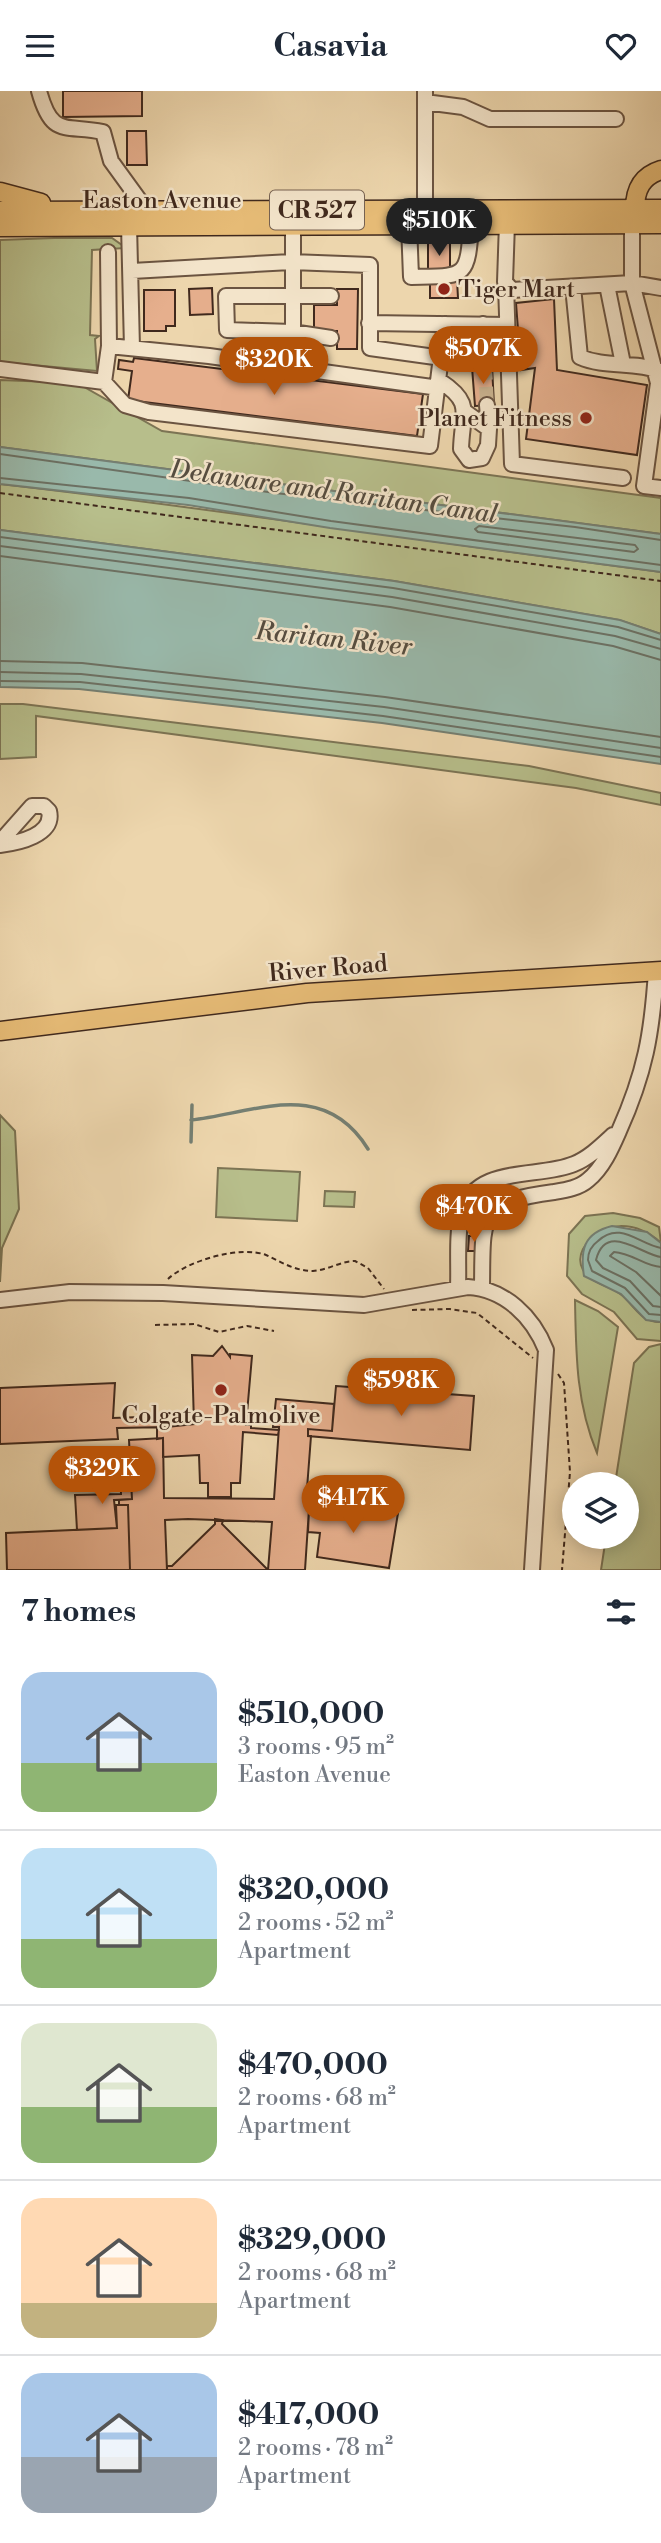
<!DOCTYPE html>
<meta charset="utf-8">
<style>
:root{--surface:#fff;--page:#f2f2f3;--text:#1f2937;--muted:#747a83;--line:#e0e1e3;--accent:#b45309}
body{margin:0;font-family:"Libre Bodoni",serif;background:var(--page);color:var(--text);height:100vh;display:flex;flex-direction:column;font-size:26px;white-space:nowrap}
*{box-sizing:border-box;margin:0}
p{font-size:23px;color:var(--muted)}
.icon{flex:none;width:38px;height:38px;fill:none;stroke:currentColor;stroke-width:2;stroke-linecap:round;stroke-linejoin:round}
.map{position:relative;height:1479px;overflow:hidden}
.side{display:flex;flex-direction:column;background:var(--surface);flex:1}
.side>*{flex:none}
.controls{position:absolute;left:562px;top:1381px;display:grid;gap:14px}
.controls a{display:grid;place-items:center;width:77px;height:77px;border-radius:50%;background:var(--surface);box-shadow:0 4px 18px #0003;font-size:35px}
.price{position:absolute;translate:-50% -60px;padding:0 16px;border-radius:24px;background:var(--accent);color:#fff;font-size:23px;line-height:46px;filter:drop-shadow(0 2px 4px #0008)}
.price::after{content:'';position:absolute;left:50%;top:42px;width:21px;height:16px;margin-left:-10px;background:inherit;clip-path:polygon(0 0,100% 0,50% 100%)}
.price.current{background:#222;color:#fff}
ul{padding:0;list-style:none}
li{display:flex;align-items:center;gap:21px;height:175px;padding:0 21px}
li+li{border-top:2px solid var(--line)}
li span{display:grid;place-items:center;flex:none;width:196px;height:140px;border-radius:21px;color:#555}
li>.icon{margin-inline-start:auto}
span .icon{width:84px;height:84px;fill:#fffc;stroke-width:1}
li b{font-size:30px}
h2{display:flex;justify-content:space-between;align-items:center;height:84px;padding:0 21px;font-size:30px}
header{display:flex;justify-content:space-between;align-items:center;height:91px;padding:0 21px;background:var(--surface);font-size:32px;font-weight:800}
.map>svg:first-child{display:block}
</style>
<header><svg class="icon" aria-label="menu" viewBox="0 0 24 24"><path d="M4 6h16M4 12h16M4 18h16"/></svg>Casavia<svg class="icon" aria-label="heart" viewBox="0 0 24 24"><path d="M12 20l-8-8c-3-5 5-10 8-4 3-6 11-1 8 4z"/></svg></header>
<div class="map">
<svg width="661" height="1479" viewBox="0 0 661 1479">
<rect width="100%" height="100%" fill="#edd6ad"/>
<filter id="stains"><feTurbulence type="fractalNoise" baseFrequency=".00286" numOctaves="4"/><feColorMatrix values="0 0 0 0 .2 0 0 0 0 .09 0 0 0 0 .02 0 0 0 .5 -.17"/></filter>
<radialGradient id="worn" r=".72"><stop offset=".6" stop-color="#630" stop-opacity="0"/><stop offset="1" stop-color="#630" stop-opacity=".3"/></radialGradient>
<!-- green -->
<path fill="#b7be8b" stroke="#7c7454" stroke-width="2" d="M54 147H112L126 157 92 159 90 244 99 245 95 248 97 280 0 271V149Z
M0 289 77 292 162 340 661 407V443L0 356Z
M0 393C221 418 440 453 661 481V543L619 529 394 490 0 439Z
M0 613H23L529 675 661 702V714L576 697 36 625V666L0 668Z
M0 1024 15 1040 19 1118 2 1157 0 1191Z
M218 1077 300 1081 297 1130 216 1126Z
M325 1100 355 1101 354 1116 324 1115Z
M613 1122 640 1127 659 1136 661 1152C637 1130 601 1127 583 1158 580 1164 579 1172 583 1179 592 1194 611 1194 623 1205 636 1217 642 1232 661 1231V1250L637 1248 614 1221 582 1203 567 1185 569 1143 585 1125Z
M575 1209 598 1220 618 1236 597 1362C576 1312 576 1263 575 1209Z
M661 1253V1479H601L606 1446H626V1393H615L634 1272 649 1256Z"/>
<!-- water -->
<path fill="#99b9ab" stroke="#757f72" stroke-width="2" d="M0 356 661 443V481L330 437 188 414 0 393Z
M0 439 394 490 620 529 661 543V673L382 632 79 598 0 596Z
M612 1135 647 1141 661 1152V1231L646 1229 621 1203 584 1185C580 1160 583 1142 612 1135Z"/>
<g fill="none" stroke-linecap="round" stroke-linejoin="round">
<!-- shore -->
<path stroke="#6c7164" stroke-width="2" d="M0 363 275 402 575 436 661 449
M0 387 189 407 331 430 661 474
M479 435 635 454 638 458 634 461 478 441 475 438Z
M0 446 393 497 618 536 661 549
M0 455 392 506 615 545 661 558
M0 465 390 516 613 555 661 569
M0 570 82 572 385 606 661 646
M0 581 81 583 384 616 661 657
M0 590 80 591 383 625 661 666
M661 1157C640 1154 620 1129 598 1150 591 1155 588 1161 588 1169L592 1180 625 1197 649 1223 661 1224
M661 1166C642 1164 606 1130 596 1169L603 1177 630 1190 653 1215 661 1216
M661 1176C644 1175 632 1162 614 1161L610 1165 636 1181 661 1205"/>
<!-- stream -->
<path stroke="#757f72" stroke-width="3.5" d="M191 1029C255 1022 323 986 368 1058
M191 1051 192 1014"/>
</g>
<!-- building -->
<path fill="#e6af8d" stroke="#40291d" stroke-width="2" d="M63 0H142V25L63 26Z
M127 40H146L147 74H127Z
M428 152H450V182H428Z
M430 189H457L458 207H430Z
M212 197 213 223 190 224 189 198Z
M337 198H358L357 258H337V240H314V214H337Z
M144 199H175V235H166V240H144Z
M554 208 557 279 647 294 637 364 526 348 535 277 521 279 516 212Z
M134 267 423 303 417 345 128 309 132 280 118 278 119 269 133 271Z
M492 275 494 314 475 315 472 276Z
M469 1145H479L478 1160H468Z
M222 1255 230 1266V1263L252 1265 246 1334H251V1337L279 1339 278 1344 243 1341 240 1392H231V1406H208V1392H200L199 1364 163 1366V1347L157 1348V1337L194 1333 192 1264 213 1265Z
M115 1292 113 1327 168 1325V1336L117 1337 118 1348 0 1353V1297Z
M336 1295 474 1305 470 1359 308 1345V1338L332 1340Z
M276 1308 334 1313 332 1340 308 1338V1345H311L306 1411 319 1412 318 1418H309L305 1479H268L272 1431 188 1428 165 1429 167 1479H130L128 1414H119V1409L132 1408 129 1349 163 1347 164 1407 274 1408 279 1336H273Z
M130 1375 132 1408 114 1409 117 1437 77 1439 75 1404 121 1403 120 1376Z
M319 1412 344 1414 343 1419 385 1425 386 1420 398 1422 389 1477 317 1466 320 1442 308 1441 309 1418H318Z
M116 1414H128L130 1479H7L6 1442 117 1437Z
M215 1428 223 1429 222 1433 268 1479H167V1475H172L215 1433Z"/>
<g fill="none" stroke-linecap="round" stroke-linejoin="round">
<!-- minor-tunnel -->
<path stroke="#cab390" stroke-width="14" stroke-dasharray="14 7" stroke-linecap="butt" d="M485 275 487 314"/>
<!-- minor casing -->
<g stroke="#6b5441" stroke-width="18">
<path id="minor" d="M39 0C52 47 64 33 103 41L111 70 140 110 156 119
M425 11 463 16 490 28H616
M425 119V0
M632 126V192L658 292 644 395 661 397
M507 132 505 191 512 199 632 192 661 197
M409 133 411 186C465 185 468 189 471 132
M129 134 132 257
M108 161 109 255 104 291 125 314 149 321 430 355 445 233
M132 180 291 171 370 174V257L442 267
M506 194 512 373 623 387
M607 194 623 273
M573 196 580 266C605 277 634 270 660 280
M369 232 507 234
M483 233 485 275
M331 247 292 241 227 239 226 205H331
M109 255 209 265 439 297
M293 276V133
M0 278 104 291
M440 290C474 312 462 322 461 358L469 369 482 367 488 354 489 338 464 320
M487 314 489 338
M0 751 32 715H44L49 720C55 744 18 752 0 754
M458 1196C459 1172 456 1144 462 1121 476 1073 539 1088 574 1073 589 1067 601 1055 613 1044
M482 1197C483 1125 477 1111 554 1101 566 1099 579 1097 588 1089 603 1077 612 1056 619 1040 645 982 652 943 656 880
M0 1209 70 1201 163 1202 364 1214 468 1196C505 1198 533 1226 546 1259L532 1479"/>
</g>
<!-- major casing -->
<g stroke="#40291d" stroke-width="21">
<path id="major" d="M0 101 41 112
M635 118C635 98 642 85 661 79
M0 120 661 118
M0 136 661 133
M0 940 307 902 661 880"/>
</g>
<!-- path -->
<path stroke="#40291d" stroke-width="2" stroke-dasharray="5 3.5" stroke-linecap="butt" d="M0 402 661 490
M168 1188C187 1170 240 1154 266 1164 281 1171 295 1180 313 1180 328 1179 341 1170 355 1170L368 1177 384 1198
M412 1219 450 1218 477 1222 533 1267
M155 1234 194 1233 219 1241 247 1235 274 1240
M558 1283 564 1292 570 1381 562 1479"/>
<!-- minor -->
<use href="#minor" stroke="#f3e4ca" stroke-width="14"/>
<!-- major -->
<use href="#major" stroke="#e6bb76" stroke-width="18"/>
</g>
<!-- markers -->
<g fill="#8f2418" stroke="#f3e4ca" stroke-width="2.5">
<circle cx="444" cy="198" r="7"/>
<circle cx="586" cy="327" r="7"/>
<circle cx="221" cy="1299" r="7"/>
</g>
<g text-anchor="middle" stroke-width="5" stroke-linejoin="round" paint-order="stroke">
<!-- shield labels -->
<rect fill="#f3e4ca" stroke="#766151" stroke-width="2" x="270" y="99.5" width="94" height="39" rx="5"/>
<g font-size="23" font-weight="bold" fill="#40291d">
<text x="317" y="127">CR 527</text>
</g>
<!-- street labels -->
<g font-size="24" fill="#40291d" stroke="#f3e4ca">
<text x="162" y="117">Easton Avenue</text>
<text transform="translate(328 877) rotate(-5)" y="8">River Road</text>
</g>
<!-- poi labels -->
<g font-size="24" fill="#40291d" stroke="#f3e4ca" text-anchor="start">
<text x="458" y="206">Tiger Mart</text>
<text x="572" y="335" text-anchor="end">Planet Fitness</text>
<text x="221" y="1332" text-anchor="middle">Colgate-Palmolive</text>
</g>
<!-- water labels -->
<g font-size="26" font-style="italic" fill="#564d40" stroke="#f3e4ca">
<text transform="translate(334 400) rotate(8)" y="9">Delaware and Raritan Canal</text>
<text transform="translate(334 547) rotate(6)" y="9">Raritan River</text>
</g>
</g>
<rect width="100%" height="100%" filter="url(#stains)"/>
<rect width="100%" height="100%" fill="url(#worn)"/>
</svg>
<div class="controls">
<a><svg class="icon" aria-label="layers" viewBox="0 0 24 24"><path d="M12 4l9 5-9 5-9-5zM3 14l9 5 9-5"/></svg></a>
</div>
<b class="price current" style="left:439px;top:167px">$510K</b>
<b class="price" style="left:483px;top:295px">$507K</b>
<b class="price" style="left:274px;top:306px">$320K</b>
<b class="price" style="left:474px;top:1153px">$470K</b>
<b class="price" style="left:401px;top:1327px">$598K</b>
<b class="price" style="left:102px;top:1415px">$329K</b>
<b class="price" style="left:353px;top:1444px">$417K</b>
</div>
<section class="side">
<h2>7 homes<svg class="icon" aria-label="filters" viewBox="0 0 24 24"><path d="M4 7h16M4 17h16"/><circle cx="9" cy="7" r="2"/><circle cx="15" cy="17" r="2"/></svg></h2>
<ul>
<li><span style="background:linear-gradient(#a9c7e8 65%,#8fb573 0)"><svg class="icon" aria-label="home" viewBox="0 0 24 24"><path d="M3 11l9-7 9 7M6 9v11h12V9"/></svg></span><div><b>$510,000</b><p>3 rooms · 95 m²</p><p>Easton Avenue</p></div></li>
<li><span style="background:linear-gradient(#bfe0f5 65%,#8fb573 0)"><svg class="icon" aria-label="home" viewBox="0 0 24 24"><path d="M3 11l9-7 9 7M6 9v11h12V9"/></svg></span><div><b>$320,000</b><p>2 rooms · 52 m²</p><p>Apartment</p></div></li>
<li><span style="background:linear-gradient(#dfe7d0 60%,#8fb573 0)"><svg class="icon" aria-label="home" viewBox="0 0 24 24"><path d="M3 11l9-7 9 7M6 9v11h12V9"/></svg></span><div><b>$470,000</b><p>2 rooms · 68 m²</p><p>Apartment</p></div></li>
<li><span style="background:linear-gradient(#ffd9b3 75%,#c2b280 0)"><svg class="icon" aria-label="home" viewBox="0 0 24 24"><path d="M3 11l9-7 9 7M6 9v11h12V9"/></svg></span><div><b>$329,000</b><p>2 rooms · 68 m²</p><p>Apartment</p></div></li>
<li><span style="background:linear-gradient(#a9c7e8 60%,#9aa5b1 0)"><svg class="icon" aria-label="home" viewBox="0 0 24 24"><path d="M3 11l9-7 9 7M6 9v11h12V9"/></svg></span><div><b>$417,000</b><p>2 rooms · 78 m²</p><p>Apartment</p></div></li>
</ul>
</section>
